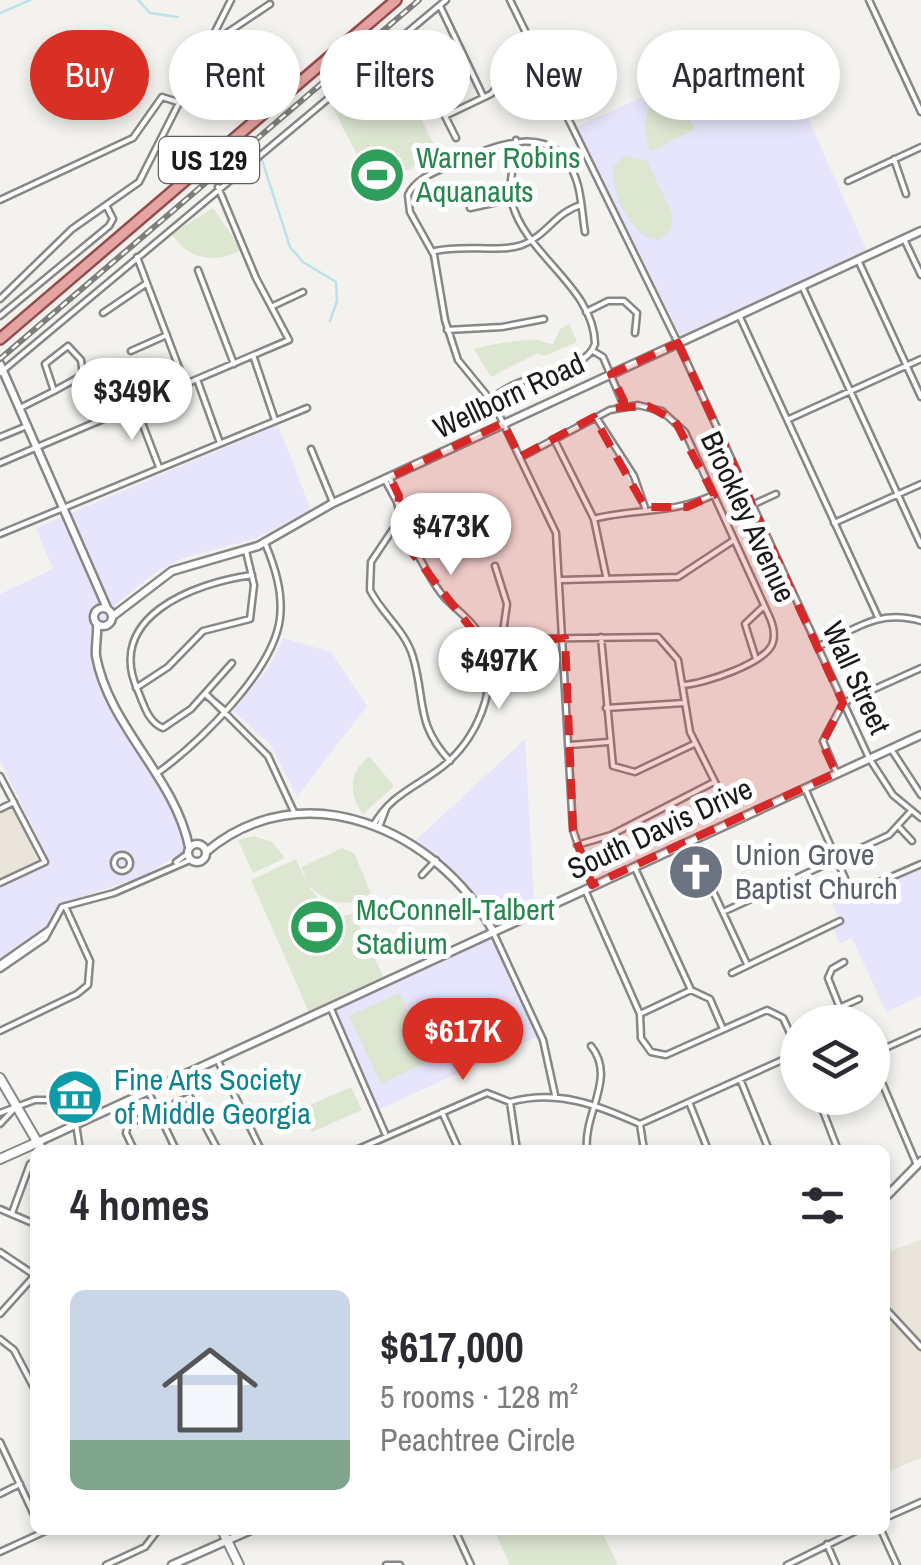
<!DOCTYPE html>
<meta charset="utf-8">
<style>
:root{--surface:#fff;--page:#f2f2f3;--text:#2b2b33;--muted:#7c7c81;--accent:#d93025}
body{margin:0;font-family:"Archivo Narrow",sans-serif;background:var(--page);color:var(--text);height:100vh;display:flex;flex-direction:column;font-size:38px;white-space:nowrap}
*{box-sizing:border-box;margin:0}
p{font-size:32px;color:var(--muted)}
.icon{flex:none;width:55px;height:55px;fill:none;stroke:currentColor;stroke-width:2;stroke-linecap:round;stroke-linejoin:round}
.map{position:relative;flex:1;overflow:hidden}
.panel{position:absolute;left:30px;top:1145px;width:860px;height:390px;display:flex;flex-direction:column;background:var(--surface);border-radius:15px;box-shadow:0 5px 15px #0003}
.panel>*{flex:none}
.guide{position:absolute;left:30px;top:30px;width:862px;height:90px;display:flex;gap:20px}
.buttons{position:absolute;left:780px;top:1005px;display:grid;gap:20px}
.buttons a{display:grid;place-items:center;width:110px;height:110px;border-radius:50%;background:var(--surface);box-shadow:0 5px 15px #0003;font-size:50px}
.price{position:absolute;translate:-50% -85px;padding:0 22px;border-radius:35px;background:#fff;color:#222;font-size:32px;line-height:65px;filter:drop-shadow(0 2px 5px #0008)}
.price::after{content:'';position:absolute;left:50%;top:60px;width:30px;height:22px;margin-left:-15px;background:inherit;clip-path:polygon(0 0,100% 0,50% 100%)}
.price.on{background:var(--accent);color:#fff}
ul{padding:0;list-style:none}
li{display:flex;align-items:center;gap:30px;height:250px;padding:0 40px}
li span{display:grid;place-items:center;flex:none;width:280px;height:200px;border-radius:15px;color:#555}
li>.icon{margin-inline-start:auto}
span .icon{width:120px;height:120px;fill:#fffc;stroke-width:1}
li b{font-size:42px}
h2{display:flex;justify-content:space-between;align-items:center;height:120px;padding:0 40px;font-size:42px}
.pill{padding:0 35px;border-radius:45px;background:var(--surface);box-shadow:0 5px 15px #0003;font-size:35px;line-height:90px}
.pill.on{background:var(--accent);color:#fff}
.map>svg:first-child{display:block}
</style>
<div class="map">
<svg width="921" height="1565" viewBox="0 0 921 1565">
<rect width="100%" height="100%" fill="#f3f2ee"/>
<!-- built -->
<path fill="#e9e5db" d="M13 808 39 862 0 880V812Z
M921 1240V1458L885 1473V1253Z"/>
<!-- education -->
<path fill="#e7e5fb" d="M772 37 868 253 681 337 577 127Z
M278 425 311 510 254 539 186 557 159 570 116 604 96 631 90 649 118 721 159 786 188 844 187 850 143 876 58 905 48 927 0 961V880L48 858 0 761V594L53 569 36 528Z
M283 638 331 652 367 706 297 797 270 744 233 711 269 667Z
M525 739 534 903 492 923 460 877 414 842Z
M921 867V996L886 1012 852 938 840 943 833 929 842 924 832 903 847 896 850 900Z
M493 931 541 1035 376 1111 331 1009Z"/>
<!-- green -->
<path fill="#dde6d1" d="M770 40 787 77 732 102 716 67Z
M388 53 439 155 373 186 330 102Z
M672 88 695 129 650 152C640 124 644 102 672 88Z
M625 156 647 161 672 213 671 229 659 240C633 241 608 190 614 166Z
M213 208 242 250C216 264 188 260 172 234Z
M569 324 577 342 544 356 538 353 491 377 474 349C488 345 527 338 538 340 543 341 547 344 553 344L560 329Z
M369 756 394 786 363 814C348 793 349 773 369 756Z
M254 836 272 842 285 858 253 873 238 840Z
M342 848 354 853 371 893C345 911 326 902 307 884L332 917 354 914 384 978 309 1012 251 880 296 859 306 881 302 867Z
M399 993 431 1060 381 1084 349 1016Z
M351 1087 362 1110 312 1132 301 1109Z
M494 1530H601L618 1565H510Z"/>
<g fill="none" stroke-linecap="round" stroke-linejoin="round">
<!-- stream -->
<path stroke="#bce2e9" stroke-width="2.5" d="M138 0 150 13 178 17
M0 13 30 0
M219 54 231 73 237 116
M253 146 256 150
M262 160 290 247 303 262 336 282 337 301 330 321"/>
<!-- minor casing -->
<g stroke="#888785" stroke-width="9">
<path id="minor" d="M510 0 678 343 869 758 893 795 921 818
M869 0 921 112
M440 6 483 96
M212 43 270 4
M456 138 445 116 491 94 513 69 540 56
M894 159 906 194
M848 181 921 147
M0 200 133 138 162 97 181 103
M470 208 512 199
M585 232C582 215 582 195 576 179 556 121 498 143 458 162 441 170 417 176 408 195L410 212 434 255 445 320 458 360 494 404 556 533 573 830 592 885
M904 239 921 275
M435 251C465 244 498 253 522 245 546 236 556 212 581 205
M137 257 186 386
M858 260 921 397
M198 270 234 364
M802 286 921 545
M0 299 72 229 139 182 231 0
M273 306 303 292
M586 312 608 301H624L637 313 635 333
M103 313 147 283
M739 315 878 617
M0 316 109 226 113 219 106 205
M447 330 502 327 544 319
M68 346 81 360 83 375 54 391 45 364Z
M131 351 167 335
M593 351 603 357 624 406
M254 358 275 420
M0 373 446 0
M198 382 220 443
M491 400C522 369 584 376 595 344 594 287 526 256 512 203 507 181 516 162 516 140
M136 407 159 467
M20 408 54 391
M596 417 634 476 645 508
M789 419 921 359
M0 437 27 426
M554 439 594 519 606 576
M311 449 332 500
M521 457 610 410 638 405 662 411 685 432 770 618C773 625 775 634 773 642 768 663 703 684 682 685
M0 463 289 340 256 278 218 187
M390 477 401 517 371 562 370 590C382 614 405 630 413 657 426 702 415 723 450 761
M385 480 397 502
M752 505 776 494
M597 518C636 509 677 513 713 495
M834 523 921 484
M0 534 307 408
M495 566 507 604 502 639
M561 580 678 577 734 540
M601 637 613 766 635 772 694 744
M484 645 502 639 658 637 678 660 690 732 721 794
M819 646C857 628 879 609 921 621
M756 659 745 624 764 606
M232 663 191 709 163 728C148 722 144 705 138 691 104 617 194 583 252 575
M136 688 168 667 203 631 250 619 254 585 246 551
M206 694 268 756 294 812
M206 695 224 710
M606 708 684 703
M570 745 608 742
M891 749 921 795
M836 772 823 741 843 703 921 668
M156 774C198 744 274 671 280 618 283 592 275 567 265 543
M0 776 45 862 0 883
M805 788 852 894 921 864
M0 809 14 802
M373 826C390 795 416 787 442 767 476 740 500 688 484 644 477 624 459 612 445 598 425 576 422 550 396 532
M379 827 386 809
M899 827 912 841
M690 842 747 964
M577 845 611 835 714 782
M114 863a8 8 0 1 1 16 0a8 8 0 1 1-16 0Z
M176 862 187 854
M634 866 691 990
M422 875 436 860
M586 892 640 1014 641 1038 651 1052 666 1055 767 1010 783 1018 798 1050
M723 912 889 835 911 811
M493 932 543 1040 555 1095
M0 964 50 929
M0 969 45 938 62 907 114 893 190 860
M732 973 840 921
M840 1008 828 978 832 969 844 962
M331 1009 385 1133
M640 1014 691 990 710 999 723 1029
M807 1022 859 999
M0 1031 77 994 88 985 90 961 65 906
M872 1054 921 1032
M217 1059 261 1150
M872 1059 917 1165
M740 1079 769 1150
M148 1091 176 1150
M818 1098 838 1150
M510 1102C559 1089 596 1105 640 1124L798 1053
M689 1102 708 1150
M442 1112 459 1150
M0 1113 35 1100H52L76 1124 80 1150
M0 1124 14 1109
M640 1124 644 1150
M134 1150 126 1133 128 1124 190 1097 218 1150
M356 1150 487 1093 510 1102 517 1150
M587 1150C583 1113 617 1078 591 1046
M0 1209 35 1224
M12 1213 30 1164 35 1161
M0 1252 33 1274
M885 1308 921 1347
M0 1314 35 1275
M0 1339 14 1350 35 1390
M0 1442 35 1517
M0 1494 20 1484
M885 1518 921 1502
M455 1530 471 1565
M881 1530 897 1565
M827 1544 836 1565
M0 1552 48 1530
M106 1565 145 1547 158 1530
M386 1565H400
M787 1565 858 1530"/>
</g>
<!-- tertiary casing -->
<g stroke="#888785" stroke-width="11">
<path id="tertiary" d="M0 364 107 608
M94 617a9 9 0 1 1 18 0a9 9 0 1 1-18 0Z
M113 616 172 571 258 546 333 503 921 231
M97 624C98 634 95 646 96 656 109 727 175 777 189 847
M188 853a9 9 0 1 1 18 0a9 9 0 1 1-18 0Z
M206 852C303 770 438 830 493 931
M38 1142 921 735
M885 1198 921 1161
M172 1565 251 1530"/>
</g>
<!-- secondary casing -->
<g stroke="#888785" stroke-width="12">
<path id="secondary" d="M0 1078 42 1150
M0 1159 38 1142
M222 1530 239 1565"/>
</g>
<!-- primary casing -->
<g stroke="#934c4a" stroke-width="14">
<path id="primary" d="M0 339 396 0"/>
</g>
<!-- minor -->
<use href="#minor" stroke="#fff" stroke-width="4"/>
<!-- tertiary -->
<use href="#tertiary" stroke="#fff" stroke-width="6"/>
<!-- secondary -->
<use href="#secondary" stroke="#fff" stroke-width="8"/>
<!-- primary -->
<use href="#primary" stroke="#e5a4a3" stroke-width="9"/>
<!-- rail casing -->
<g stroke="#7e7e7c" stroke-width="6">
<path id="rail" d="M0 359 419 0"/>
</g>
<!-- rail -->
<use href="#rail" stroke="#fff" stroke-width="2.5" stroke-dasharray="8" stroke-linecap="butt"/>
</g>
<!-- marked area -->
<path fill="#d62828" fill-opacity="0.2" stroke="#d62828" stroke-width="8" stroke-dasharray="20 12" stroke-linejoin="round" d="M678 343 843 703 822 743 836 773 592 885 573 830 565 638 484 645 396 532 399 496 390 477 503 423 520 457 594 417 645 507H687L714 495 675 421 648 406 612 408 624 401 611 374Z"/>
<!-- icons -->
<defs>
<g id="stadium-disc" transform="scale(2.875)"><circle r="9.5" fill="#2e9e5b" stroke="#fff"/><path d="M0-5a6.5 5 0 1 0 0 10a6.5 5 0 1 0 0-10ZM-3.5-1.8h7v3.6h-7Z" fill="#fff"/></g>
<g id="church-disc" transform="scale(2.875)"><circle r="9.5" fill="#6b7280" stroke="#fff"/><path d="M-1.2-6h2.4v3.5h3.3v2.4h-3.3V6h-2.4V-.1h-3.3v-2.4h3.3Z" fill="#fff"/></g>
<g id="museum-disc" transform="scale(2.875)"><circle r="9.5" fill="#0f9aa8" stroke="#fff"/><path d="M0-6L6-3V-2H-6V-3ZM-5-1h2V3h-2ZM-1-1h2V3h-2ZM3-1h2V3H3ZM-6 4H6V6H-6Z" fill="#fff"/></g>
</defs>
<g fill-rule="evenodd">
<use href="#stadium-disc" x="377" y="175"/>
<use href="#church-disc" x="696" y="872"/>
<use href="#stadium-disc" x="317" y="927"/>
<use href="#museum-disc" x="75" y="1097"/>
</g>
<g text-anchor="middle" stroke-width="10" stroke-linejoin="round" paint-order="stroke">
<!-- shield labels -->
<rect fill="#fff" stroke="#5e5e5d" stroke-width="2.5" x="159" y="137" width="100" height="46" rx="8"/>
<g font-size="28" font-weight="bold" fill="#191918">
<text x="209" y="170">US 129</text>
</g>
<!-- leisure labels -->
<g font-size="30" fill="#27864d" stroke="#fff" text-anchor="start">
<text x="416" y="168">Warner Robins<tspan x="416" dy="34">Aquanauts</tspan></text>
<text x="356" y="920">McConnell-Talbert<tspan x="356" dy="34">Stadium</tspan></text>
</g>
<!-- street labels -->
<g font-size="30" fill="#191918" stroke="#fff">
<text transform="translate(509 396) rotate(-25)" y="10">Wellborn Road</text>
<text transform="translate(748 517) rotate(65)" y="10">Brookley Avenue</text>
<text transform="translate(856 678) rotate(65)" y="10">Wall Street</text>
<text transform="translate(660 829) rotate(-25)" y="10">South Davis Drive</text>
</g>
<!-- worship labels -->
<g font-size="30" fill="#5b616d" stroke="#fff" text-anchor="start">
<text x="735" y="865">Union Grove<tspan x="735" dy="34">Baptist Church</tspan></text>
</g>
<!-- culture labels -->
<g font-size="30" fill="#0d838f" stroke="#fff" text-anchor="start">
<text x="114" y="1090">Fine Arts Society<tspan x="114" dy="34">of Middle Georgia</tspan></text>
</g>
</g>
</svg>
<div class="buttons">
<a><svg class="icon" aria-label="layers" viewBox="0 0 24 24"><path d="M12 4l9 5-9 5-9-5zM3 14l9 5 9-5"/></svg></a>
</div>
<b class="price" style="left:132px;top:443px">$349K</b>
<b class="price" style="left:451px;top:578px">$473K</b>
<b class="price" style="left:499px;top:712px">$497K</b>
<b class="price on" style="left:463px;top:1083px">$617K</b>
<div class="guide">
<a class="pill on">Buy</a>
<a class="pill">Rent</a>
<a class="pill">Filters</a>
<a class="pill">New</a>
<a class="pill">Apartment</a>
</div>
<section class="panel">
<h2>4 homes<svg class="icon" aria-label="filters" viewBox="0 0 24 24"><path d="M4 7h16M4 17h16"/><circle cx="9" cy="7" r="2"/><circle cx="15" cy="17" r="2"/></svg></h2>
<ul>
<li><span style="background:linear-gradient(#c9d6e8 75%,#7fa58c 0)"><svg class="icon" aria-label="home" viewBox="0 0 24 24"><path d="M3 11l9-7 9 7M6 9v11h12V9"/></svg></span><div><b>$617,000</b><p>5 rooms · 128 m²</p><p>Peachtree Circle</p></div></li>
</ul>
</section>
</div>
